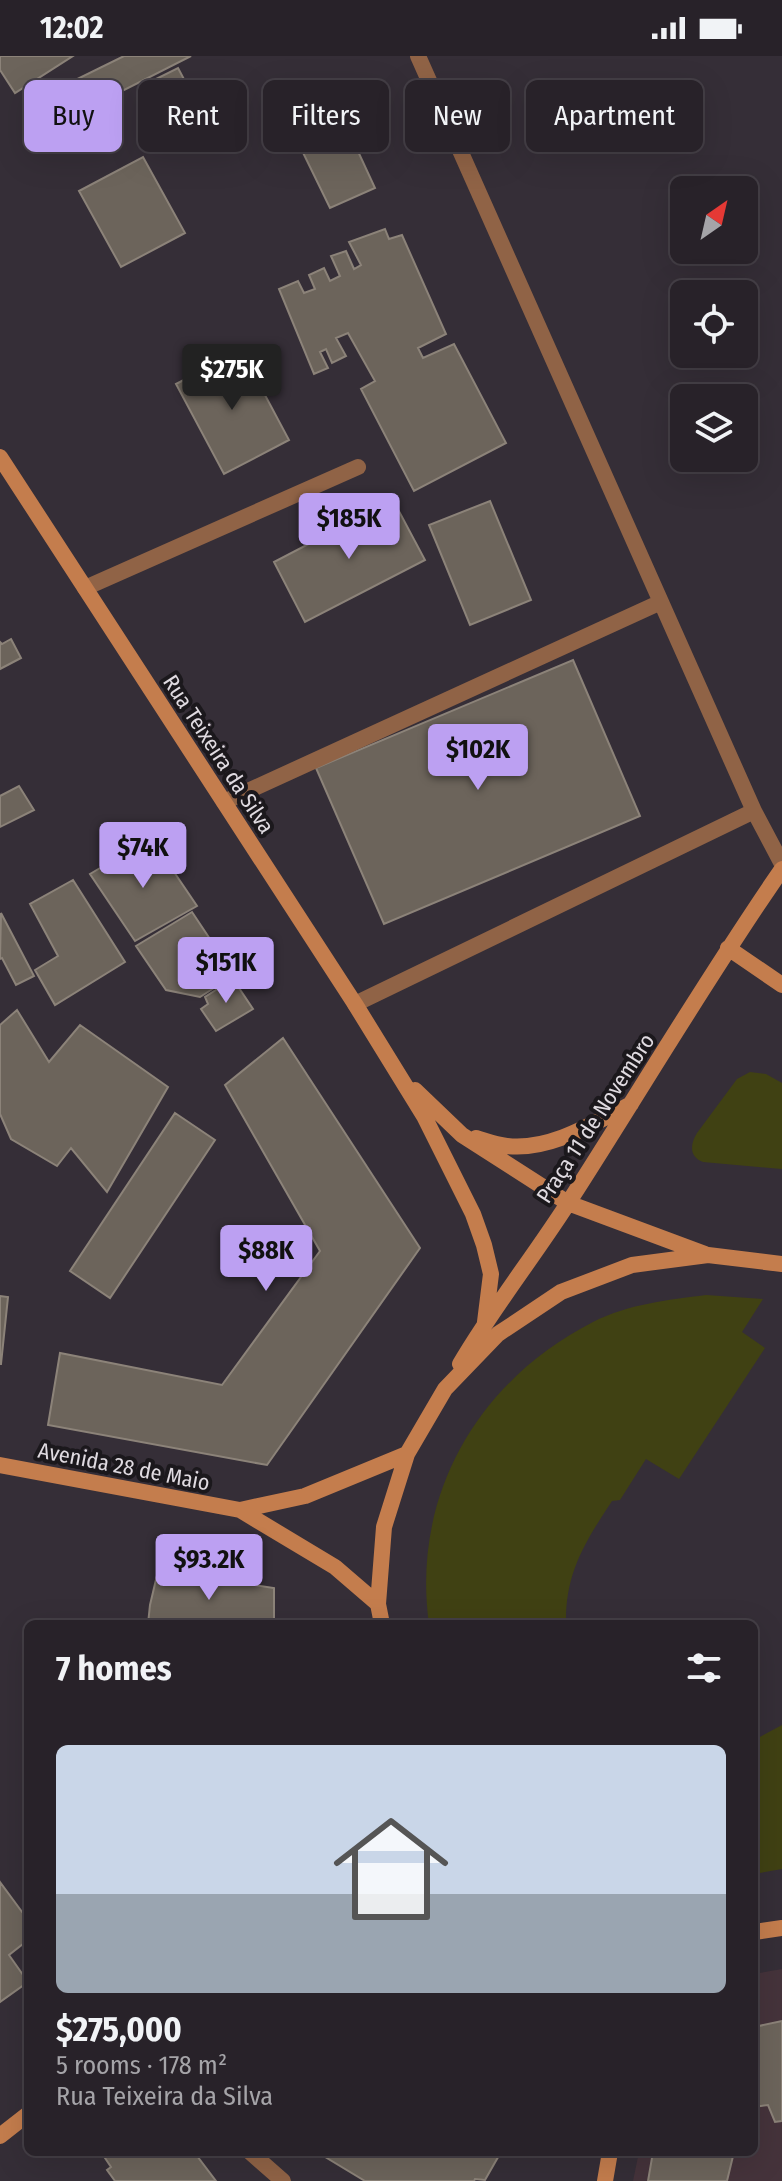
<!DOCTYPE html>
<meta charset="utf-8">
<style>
:root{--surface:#282229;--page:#302a31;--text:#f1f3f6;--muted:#a5a4a8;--line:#443f46;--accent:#bca0f2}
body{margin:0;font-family:"Fira Sans Condensed",sans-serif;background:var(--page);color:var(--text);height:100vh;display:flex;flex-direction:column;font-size:30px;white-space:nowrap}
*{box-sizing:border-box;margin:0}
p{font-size:26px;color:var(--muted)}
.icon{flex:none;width:44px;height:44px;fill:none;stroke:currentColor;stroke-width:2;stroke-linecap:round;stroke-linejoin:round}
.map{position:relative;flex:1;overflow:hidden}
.sheet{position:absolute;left:24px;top:1564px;width:734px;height:536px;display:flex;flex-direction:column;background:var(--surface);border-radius:12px;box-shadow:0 8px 32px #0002,0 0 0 2px var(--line)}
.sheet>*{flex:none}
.guide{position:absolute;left:24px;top:24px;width:734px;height:72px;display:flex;gap:16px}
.needle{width:52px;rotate:34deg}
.buttons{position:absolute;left:670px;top:120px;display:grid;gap:16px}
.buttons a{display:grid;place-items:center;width:88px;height:88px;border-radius:12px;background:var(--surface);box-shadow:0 8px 32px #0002,0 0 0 2px var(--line);font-size:40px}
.price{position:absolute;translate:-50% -68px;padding:0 18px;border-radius:8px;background:var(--accent);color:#111;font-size:26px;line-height:52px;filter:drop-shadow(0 2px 4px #0008)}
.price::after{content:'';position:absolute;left:50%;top:48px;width:24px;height:18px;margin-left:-12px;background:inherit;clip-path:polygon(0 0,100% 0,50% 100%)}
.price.selected{background:#222;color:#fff}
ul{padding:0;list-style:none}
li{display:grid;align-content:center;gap:16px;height:424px;padding:0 32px}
li span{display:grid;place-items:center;height:248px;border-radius:12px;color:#555}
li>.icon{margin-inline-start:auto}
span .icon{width:144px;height:144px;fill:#fffc;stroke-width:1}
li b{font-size:34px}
h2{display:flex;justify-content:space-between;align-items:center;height:96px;padding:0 32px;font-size:34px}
.pill{padding:0 28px;border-radius:12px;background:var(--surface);box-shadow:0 8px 32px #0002,0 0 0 2px var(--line);font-size:28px;line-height:72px}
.pill.selected{background:var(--accent);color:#111}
.status{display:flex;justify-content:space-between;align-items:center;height:56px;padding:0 40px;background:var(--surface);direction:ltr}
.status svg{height:22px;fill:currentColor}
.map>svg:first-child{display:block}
</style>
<div class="status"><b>12:02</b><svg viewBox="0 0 49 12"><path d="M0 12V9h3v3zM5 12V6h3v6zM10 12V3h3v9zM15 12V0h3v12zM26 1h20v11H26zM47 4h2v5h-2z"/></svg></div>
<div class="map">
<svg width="782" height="2125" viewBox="0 0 782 2125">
<rect width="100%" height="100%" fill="#352e37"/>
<!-- education -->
<path fill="#45333b" d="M782 1913V2125H633L639 2096H754V1918Z"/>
<!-- green -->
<path fill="#404113" d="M750 1016 766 1018 782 1027V1113L703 1106C689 1101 690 1088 697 1077L737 1023Z
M706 1239 763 1243 742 1276 765 1292 679 1423 646 1403 620 1444 612 1445C585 1486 565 1517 566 1568H429C411 1439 479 1324 593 1266 628 1248 668 1244 706 1239Z
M782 1669V1813L754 1818V1684Z"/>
<!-- building -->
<path fill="#6c645b" stroke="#8c8379" stroke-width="2" d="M0 0H73L15 37 0 14Z
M124 0H191L71 61 57 33Z
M178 12 194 42 161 58 144 29Z
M337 50 375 132 330 152 290 70Z
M143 101 185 177 121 211 79 135Z
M385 173 389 183 402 179 446 278 418 292 423 302 454 288 506 387 414 435 361 333 375 325 348 277 336 282 346 300 332 307 326 293 320 296 328 312 314 318 279 233 298 225 304 237 315 233 309 219 324 212 330 225 340 220 331 200 346 195 354 213 361 209 349 186Z
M241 294 289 384 224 418 176 328Z
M393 444 425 504 305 566 274 506Z
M490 445 531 544 470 569 429 469Z
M11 583 21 602 0 613V586L2 588Z
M573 604 640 760 384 868 316 712Z
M19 730 34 754 0 771V740Z
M151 782 197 850 135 885 90 818Z
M73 824 125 906 55 949 35 914 58 900 30 848Z
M192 856 234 919 200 941 166 934 136 890Z
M1 857 34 920 16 929 2 902 0 903Z
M233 923 253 953 216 975 201 953 208 948 205 941Z
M17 954 49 1006 80 969 168 1031 107 1136 71 1092 57 1110 11 1083 0 1058V969Z
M283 982 420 1192 267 1409 48 1369 60 1297 222 1329 320 1195 225 1029Z
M175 1057 215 1084 110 1242 70 1215Z
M0 1240 8 1241 1 1308H0Z
M158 1515 274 1532V1568H148L150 1549Z
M0 1826 28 1864V1884L9 1899 28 1926 0 1946Z
M782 1965V2065L775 2066 768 2049 754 2051V1971Z
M101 2096H194L216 2125H115L107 2114 111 2111Z
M317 2096H501L485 2124 475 2123 474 2125H365Z
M653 2096H734L727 2125H648Z"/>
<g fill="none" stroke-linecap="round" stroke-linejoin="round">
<!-- lane -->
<path stroke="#906346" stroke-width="16" d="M85 532 358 411"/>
<!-- street -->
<path stroke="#906346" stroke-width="16" d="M418 0 754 755 782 808
M224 746 661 546
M355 948 754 755
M250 2096 283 2125"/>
<!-- secondary -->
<path stroke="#c47d4d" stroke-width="16" d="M0 401 355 948 424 1060 473 1158 484 1189 491 1218 485 1266
M728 892 782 929
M415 1034 462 1079 568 1147 705 1198
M476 1082C486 1085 496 1089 507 1090 550 1095 594 1067 631 1048
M460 1308C494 1250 536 1198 572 1141 642 1032 708 920 782 813
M0 1409 240 1454 335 1511 378 1548
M240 1454 305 1440 407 1398
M382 1568 378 1548 384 1471 407 1398 445 1333 498 1278 561 1236 632 1209 708 1199 782 1208
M754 1876 782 1872
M0 2080 28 2058
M605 2125 610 2096"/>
</g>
<g text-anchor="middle" stroke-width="8" stroke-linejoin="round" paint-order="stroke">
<!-- street labels -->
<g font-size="22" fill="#e0dbe1" stroke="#1b181c">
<text transform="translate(219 698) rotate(57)" y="8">Rua Teixeira da Silva</text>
<text transform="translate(595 1062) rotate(-57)" y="8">Praça 11 de Novembro</text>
<text transform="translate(124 1410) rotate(11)" y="8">Avenida 28 de Maio</text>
</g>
</g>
</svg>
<div class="buttons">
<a><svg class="needle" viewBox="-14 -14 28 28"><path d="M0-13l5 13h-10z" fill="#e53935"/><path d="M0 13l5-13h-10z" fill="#a5a4a8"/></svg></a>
<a><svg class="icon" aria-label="locate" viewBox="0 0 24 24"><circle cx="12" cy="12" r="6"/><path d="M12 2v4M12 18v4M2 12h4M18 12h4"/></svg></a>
<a><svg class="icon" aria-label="layers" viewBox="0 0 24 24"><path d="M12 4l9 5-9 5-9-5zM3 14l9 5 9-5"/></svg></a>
</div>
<b class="price selected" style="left:232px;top:356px">$275K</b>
<b class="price" style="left:349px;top:505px">$185K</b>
<b class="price" style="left:478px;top:736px">$102K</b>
<b class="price" style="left:143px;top:834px">$74K</b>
<b class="price" style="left:226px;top:949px">$151K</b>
<b class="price" style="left:266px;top:1237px">$88K</b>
<b class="price" style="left:209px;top:1546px">$93.2K</b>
<div class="guide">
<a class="pill selected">Buy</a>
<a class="pill">Rent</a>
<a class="pill">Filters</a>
<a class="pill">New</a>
<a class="pill">Apartment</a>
</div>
<section class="sheet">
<h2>7 homes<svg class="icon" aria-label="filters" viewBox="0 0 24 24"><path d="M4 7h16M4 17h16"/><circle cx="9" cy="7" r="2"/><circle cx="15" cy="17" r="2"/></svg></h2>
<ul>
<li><span style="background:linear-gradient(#c9d6e8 60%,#9aa5b1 0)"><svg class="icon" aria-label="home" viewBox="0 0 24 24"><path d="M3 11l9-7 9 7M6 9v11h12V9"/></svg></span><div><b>$275,000</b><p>5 rooms · 178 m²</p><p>Rua Teixeira da Silva</p></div></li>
</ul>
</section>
</div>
